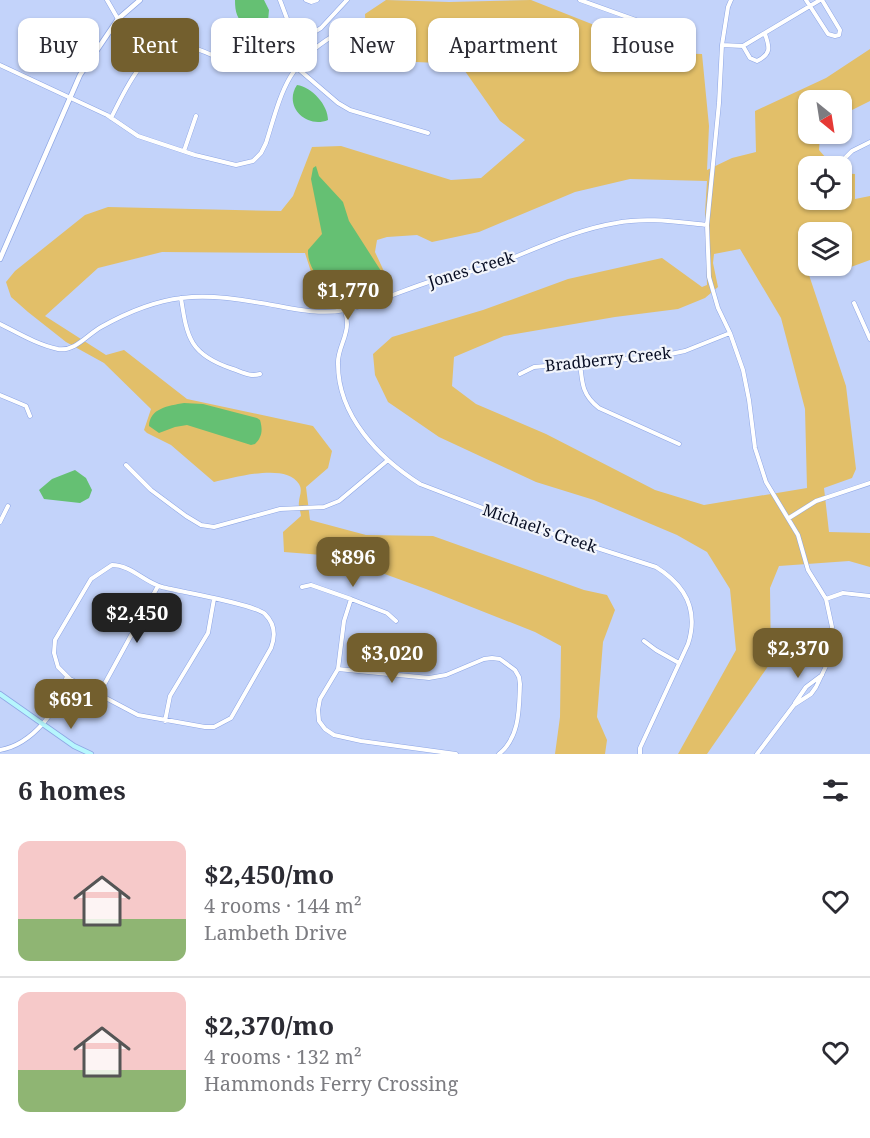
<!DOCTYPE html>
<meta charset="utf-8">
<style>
:root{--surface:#fff;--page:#f7f7f7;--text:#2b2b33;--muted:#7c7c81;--line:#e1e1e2;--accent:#735f2e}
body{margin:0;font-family:"Noto Serif",serif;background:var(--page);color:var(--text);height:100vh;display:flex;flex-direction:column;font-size:22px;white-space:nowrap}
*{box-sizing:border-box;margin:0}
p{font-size:20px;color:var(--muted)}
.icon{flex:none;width:33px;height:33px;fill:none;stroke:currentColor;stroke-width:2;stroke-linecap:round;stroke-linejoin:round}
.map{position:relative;height:754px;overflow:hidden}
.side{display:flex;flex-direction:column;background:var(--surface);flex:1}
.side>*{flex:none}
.top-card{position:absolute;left:18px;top:18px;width:834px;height:54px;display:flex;gap:12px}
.needle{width:39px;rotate:150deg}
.tools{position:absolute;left:798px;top:90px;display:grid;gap:12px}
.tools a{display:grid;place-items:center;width:54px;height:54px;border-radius:12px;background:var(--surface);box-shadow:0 2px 4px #0004;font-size:30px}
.price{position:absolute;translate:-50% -51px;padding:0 14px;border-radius:12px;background:var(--accent);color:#fff;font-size:20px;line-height:39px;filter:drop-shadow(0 2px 3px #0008)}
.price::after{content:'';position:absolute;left:50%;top:36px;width:18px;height:14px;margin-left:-9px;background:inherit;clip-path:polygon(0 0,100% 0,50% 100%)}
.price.on{background:#222;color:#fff}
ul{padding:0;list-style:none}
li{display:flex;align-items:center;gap:18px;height:150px;padding:0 18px}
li+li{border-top:2px solid var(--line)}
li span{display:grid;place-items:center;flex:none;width:168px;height:120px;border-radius:12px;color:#555}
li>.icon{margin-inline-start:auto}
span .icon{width:72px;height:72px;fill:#fffc;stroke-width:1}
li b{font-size:26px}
h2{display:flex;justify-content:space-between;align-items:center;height:72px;padding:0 18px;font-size:26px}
.tag{padding:0 21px;border-radius:12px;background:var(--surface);box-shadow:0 2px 4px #0004;font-size:21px;line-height:54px}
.tag.on{background:var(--accent);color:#fff}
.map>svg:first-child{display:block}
</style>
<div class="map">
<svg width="870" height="754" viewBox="0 0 870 754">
<rect width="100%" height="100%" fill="#c3d3fa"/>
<!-- green -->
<path fill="#e2bf69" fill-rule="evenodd" d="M386 0 449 2 531 0 665 53 702 54 709 126 707 170 732 158 756 152 755 111 826 78 870 49V101L842 115V100H808V134H820L819 150 833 166H808V200H842V173L855 174V199L870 196V260L829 275H809L846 386 856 469 852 478 824 488 829 532 870 533V567L849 561 779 566 770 588 771 662 707 754H678L736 650 730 589 707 552 677 535 594 500 536 482 439 437 388 402 375 375 373 354 392 337 483 310 568 279 662 258 702 287 707 285 705 213 707 181 630 179 575 192 479 232 432 242 417 235 387 237 377 240 375 252 389 282C377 298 358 301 339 303L312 275 305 253 162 252 98 268 45 316 106 355 124 350 187 399 313 426 332 451 328 468 306 487 310 520 366 535 433 536 584 590 607 595 615 610 603 642 597 717 607 740 605 754H555L560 717 561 646 535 632 426 589 335 556 284 552 283 532 301 516C301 512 298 507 299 502 299 496 303 491 299 484 286 462 234 478 214 482L171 445 147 433 144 430 151 409 104 363 66 342 28 312 11 297 6 282 15 271 85 215 108 207 281 211 293 196 312 147 341 146 451 180 481 178 525 140 500 121 460 64 394 61 367 48 365 14ZM808 232H842V266H808ZM740 249 781 318 805 409 807 488 704 505 655 490 546 434 476 404 452 386 454 357 504 336 615 317 678 309 705 298 718 287 713 263 714 254Z"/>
<!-- water -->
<path fill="#65c073" d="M235 0H264L269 10 268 21 259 25 246 27C237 19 235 12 235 0Z
M297 85C312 87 328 105 328 120 306 129 283 106 297 85Z
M316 166 319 176 343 202 349 221 381 271 383 284C372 296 355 298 340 300 326 285 307 271 308 250L322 234 311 179 313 168Z
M184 403 203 404 257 418 260 420C263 430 262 437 255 444L251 445 187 425 175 427 159 433 149 426C150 408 168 406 184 403Z
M75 470 86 478 92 490 89 498 80 503 44 499 39 490 52 479Z"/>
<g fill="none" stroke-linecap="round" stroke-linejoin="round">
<!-- minor casing -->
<g stroke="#8ea6e4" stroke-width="5">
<path id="minor" d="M107 0 118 19
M280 0 289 24 311 34 321 28 347 0
M306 0 311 2 317 0
M580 0 686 38
M731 0 728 7 722 45 719 103 707 225 709 277 718 308 730 333 743 370 749 400 755 448 766 482 798 535 808 570 826 599 832 627 827 664 816 687 811 694 794 705 757 754
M806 0 828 34 835 36 839 35 840 30 822 0
M722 45 743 46 820 0
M743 46 750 58 757 61C771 54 770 48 765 34
M0 65 107 115 138 136 195 155 236 165 253 161 261 153 266 143C281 95 286 64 333 36
M296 67 338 103 350 110 428 133
M111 118C125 91 145 41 182 45 197 47 213 56 226 61
M184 151 196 116
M844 159 852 151 870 142
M181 298C187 338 190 355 233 369 242 372 250 377 260 374
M854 303 870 339
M345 310C346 314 347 320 347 324 347 338 337 350 338 364 338 416 379 458 420 484L535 528 656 567C685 585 699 610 688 644L640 748V754
M0 324C18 333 38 345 58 349 75 352 88 334 101 327 126 313 155 301 182 298 206 295 232 298 255 302 284 306 315 316 345 310 375 304 405 289 435 280 455 274 477 272 497 264 536 249 574 230 616 223 646 217 677 222 707 225
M580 362C582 383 582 395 599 408L679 444
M520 374 534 367 661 356 685 351 730 333
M0 395 26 406 30 416
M126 465 151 490 186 516 201 525 214 527 280 509 324 507 339 501 388 460
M789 518 816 501 870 483
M0 522 8 506
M112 565C131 565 144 582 162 587 181 592 254 604 265 614 275 624 276 635 271 648L231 718 214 727H205L138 715 70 679 58 667 54 653 55 640 91 579Z
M302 587 311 585 351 599 387 613 396 621
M826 599 843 593 870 596
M644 641 656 650 679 663
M338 669 344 621 351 599
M99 694 158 586
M795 703 806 687 822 675
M47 716V710L67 677
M165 721 170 696 208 633 214 599
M0 750C35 744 56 708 72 680
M456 754 361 741 334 735 325 729 319 721 318 710 320 699 338 669 429 678 446 675 484 659 492 658 500 659 515 670 519 677 520 684C519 709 520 737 499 754"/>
</g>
<!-- tertiary casing -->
<g stroke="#8ea6e4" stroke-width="6">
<path id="tertiary" d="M0 259 80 75 118 19 140 0"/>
</g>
<!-- secondary casing -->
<g stroke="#8ea6e4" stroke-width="6">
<path id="secondary" d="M0 694 74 746 91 754"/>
</g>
<!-- minor -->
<use href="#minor" stroke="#fff" stroke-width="4"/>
<!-- tertiary -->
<use href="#tertiary" stroke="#fff" stroke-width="4.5"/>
<!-- secondary -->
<use href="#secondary" stroke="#b6f6fd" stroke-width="4.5"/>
</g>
<g text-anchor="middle" stroke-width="4.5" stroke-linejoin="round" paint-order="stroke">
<!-- street labels -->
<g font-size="16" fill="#070d23" stroke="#f1f4fb">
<text transform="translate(471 269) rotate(-17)" y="6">Jones Creek</text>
<text transform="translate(608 359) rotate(-6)" y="6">Bradberry Creek</text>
<text transform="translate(540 528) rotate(19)" y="6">Michael's Creek</text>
</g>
</g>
</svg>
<div class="tools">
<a><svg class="needle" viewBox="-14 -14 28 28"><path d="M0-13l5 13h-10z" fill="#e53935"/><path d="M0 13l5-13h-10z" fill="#7c7c81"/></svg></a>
<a><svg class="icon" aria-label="locate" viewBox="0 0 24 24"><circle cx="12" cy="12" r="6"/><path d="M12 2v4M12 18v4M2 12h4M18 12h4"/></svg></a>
<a><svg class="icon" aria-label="layers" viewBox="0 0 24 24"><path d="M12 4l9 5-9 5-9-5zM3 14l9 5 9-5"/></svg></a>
</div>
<b class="price" style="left:348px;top:321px">$1,770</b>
<b class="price" style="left:353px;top:588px">$896</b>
<b class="price on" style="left:137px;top:644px">$2,450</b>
<b class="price" style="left:798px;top:679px">$2,370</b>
<b class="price" style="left:392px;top:684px">$3,020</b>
<b class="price" style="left:71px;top:730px">$691</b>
<div class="top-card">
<a class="tag">Buy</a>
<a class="tag on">Rent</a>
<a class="tag">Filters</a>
<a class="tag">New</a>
<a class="tag">Apartment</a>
<a class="tag">House</a>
</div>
</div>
<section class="side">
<h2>6 homes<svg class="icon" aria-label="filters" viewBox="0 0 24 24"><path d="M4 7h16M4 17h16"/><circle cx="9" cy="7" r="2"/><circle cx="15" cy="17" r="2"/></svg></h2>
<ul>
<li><span style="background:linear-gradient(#f6c9c9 65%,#8fb573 0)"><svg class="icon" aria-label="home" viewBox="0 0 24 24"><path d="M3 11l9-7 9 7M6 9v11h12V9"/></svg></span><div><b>$2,450/mo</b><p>4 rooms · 144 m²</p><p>Lambeth Drive</p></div><svg class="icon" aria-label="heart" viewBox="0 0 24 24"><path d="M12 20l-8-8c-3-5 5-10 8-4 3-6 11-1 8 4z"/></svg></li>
<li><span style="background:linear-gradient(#f6c9c9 65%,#8fb573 0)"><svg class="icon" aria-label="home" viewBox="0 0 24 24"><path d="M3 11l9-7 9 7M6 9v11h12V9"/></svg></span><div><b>$2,370/mo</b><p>4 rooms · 132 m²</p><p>Hammonds Ferry Crossing</p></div><svg class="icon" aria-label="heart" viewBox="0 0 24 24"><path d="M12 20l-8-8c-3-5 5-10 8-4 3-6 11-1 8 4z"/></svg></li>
</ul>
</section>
